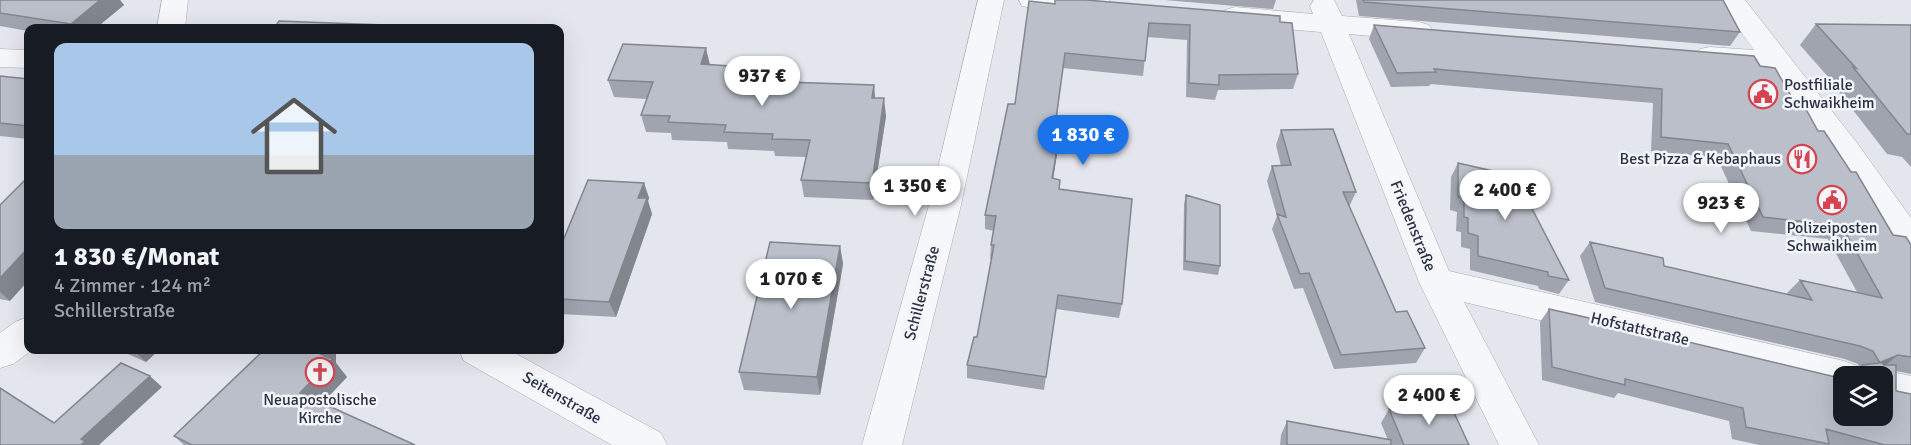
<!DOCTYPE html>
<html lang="de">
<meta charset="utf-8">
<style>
:root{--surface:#171b24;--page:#20242c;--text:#f1f3f6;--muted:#9ea1a6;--line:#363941;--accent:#1a73e8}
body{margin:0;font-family:Signika,sans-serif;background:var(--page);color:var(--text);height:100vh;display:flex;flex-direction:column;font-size:22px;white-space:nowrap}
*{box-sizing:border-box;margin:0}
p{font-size:20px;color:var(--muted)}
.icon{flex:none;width:33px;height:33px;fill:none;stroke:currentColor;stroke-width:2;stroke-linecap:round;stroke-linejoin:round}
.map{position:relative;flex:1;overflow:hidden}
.side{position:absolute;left:24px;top:24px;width:540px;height:330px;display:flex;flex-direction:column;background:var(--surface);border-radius:12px;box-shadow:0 6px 24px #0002}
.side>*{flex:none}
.controls{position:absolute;left:1833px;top:366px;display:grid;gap:12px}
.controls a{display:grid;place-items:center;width:60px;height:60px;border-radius:12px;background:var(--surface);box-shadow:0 6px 24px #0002;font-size:30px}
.price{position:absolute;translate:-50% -51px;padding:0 14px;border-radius:21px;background:#fff;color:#222;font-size:20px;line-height:39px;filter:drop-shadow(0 2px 3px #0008)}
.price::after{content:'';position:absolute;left:50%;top:36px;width:18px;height:14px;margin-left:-9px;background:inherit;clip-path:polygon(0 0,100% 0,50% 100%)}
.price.active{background:var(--accent);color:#fff}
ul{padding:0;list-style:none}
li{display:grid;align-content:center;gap:12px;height:318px;padding:0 30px}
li+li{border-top:2px solid var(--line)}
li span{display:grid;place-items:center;height:186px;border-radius:12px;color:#555}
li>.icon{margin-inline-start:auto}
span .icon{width:108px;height:108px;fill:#fffc;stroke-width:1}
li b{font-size:26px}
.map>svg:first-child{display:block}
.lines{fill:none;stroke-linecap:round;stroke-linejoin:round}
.minor-casing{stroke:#a8acb7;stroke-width:1}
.minor{fill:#f6f7fa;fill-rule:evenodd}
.wall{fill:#a0a4ae}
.shaded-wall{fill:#82868d}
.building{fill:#babfca;stroke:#82868d;stroke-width:1.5}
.labels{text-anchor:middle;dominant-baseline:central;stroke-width:5;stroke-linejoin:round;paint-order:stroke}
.poi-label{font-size:16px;fill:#2a3245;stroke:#f3f5f9}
.street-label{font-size:16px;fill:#2a3245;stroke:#f3f5f9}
</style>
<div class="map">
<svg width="1911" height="445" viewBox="0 0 1911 445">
<rect width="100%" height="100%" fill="#e3e6ec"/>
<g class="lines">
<g class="minor-casing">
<path id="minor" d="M162 0H188L185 28H157Z
M978 0H1004L961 205 902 445H862L929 205Z
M1019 0H1109L1113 5 1109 11 1099 13 1032 8 1022 6Z
M1314 0H1334L1342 16 1419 22 1429 25 1433 31 1429 37 1419 40 1349 34 1449 271 1844 361 1857 366 1862 376H1844V393L1464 302 1539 445H1499L1419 282 1321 32 1235 25 1225 22 1221 16 1225 10 1235 7 1313 14 1310 6Z
M1718 0H1745L1857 143 1911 218V257L1899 253 1835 159 1769 70 1700 63 1696 56 1700 49 1710 47 1754 50Z
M0 49 28 50V68L0 67Z
M28 317V350H32L13 364 0 368V333L15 322Z
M459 350H509L661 433 667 445H612L464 361Z
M1882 370 1911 376V408L1882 402V376H1868Z"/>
</g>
<use href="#minor" class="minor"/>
</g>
<path class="wall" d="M0 0H120L124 5 96 28H28V31L0 26Z
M1164 0H1276L1273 9Z
M1356 0H1723L1740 32 1730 46 1359 16Z
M1029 1 1280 22 1298 74 1293 89 1218 90 1215 100 1186 97 1187 40 1147 37 1143 76 1063 68 1056 126 1061 127 1053 179 1122 304 1119 318 1056 309 1044 390 967 378V365L977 337 992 259H990L991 245 994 231 985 229V215L1015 104Z
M1816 24 1911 25V167L1902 157 1887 154 1836 88 1837 87 1800 45Z
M1374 25 1760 66 1794 101 1818 131 1851 172 1893 235 1911 245V374L1896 371V391L1911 445H1759L1732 439 1729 421 1618 393 1614 398 1542 380 1540 322 1549 309 1591 322 1844 416 1882 376H1848L1859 367 1858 364 1845 359 1595 302 1580 256 1590 242 1664 266 1788 295 1787 293 1800 280 1857 292 1828 239 1751 231 1717 158 1651 151 1653 103 1431 84 1429 86 1391 87 1369 39Z
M710 64 791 82 874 85 875 98 886 116 873 200 804 197 801 180 806 157 775 156 774 151 728 149 727 142 672 140 671 133 646 132 641 115 647 99 614 97 608 80Z
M0 76 28 79V139L0 136Z
M1281 130 1356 192 1349 207 1396 312 1425 348 1416 363 1334 369 1303 288 1294 289 1272 229 1277 216 1267 181 1272 166H1281L1276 145Z
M1458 163 1569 280 1559 294 1539 289 1538 286 1470 270V249L1461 247V232L1456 231 1457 212 1450 210 1451 177Z
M644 183 649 198 648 201 652 214 616 317 560 314V248Z
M1186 195 1220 266 1218 275 1183 270 1184 204Z
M0 205 10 301 0 299Z
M840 246 843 264 820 395 744 390 739 372Z
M119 350H159L146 362Z
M264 350H336V363L347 377 322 403 415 445H184L174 436Z
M1389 409 1469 445H1280L1281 435 1287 421 1388 440 1381 423Z"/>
<path class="shaded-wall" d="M100 0H120L124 5 96 28H75L71 24Z
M706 48 710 65 701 64Z
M789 70 792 87 786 82Z
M874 85 875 102 872 98Z
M884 98 886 116 873 200 872 183Z
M1061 127 1059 141 1051 193 1052 178Z
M644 183 649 198 648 201 652 214 616 317 609 302 638 198Z
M840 246 843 264 820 395 817 377Z
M28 248V281L10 301 0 292V278Z
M133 350H159L146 362Z
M321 350H336V363L347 377 315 411 300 393 320 354Z
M1898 355 1882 368 1881 362Z
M150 376 162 387 99 445H81V439Z"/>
<path class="building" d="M0 0H100L71 24 0 13Z
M1055 0H1086L1280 16V22L1292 23 1298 74 1219 75V85L1189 83 1190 25 1149 23 1145 61 1065 53 1055 126 1061 127 1052 178 1060 180 1059 189 1132 199 1122 304 1058 295 1046 377 967 365 974 337H977L994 245H991L996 216 985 215 1008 104H1015L1029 1 1055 4Z
M1363 0H1723L1740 32 1364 2Z
M279 21 410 26 408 28H256L258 26 275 27Z
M1816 24 1911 25V134H1907L1853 67 1856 68Z
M1374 25 1754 56 1760 66 1775 68 1794 101 1802 102 1818 131H1824L1851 172H1856L1893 235 1906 237 1911 245V357L1898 355 1881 362 1884 365H1896V391L1911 394V445H1885L1826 429 1829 444 1746 427 1743 408 1625 379V385L1552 367 1549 309 1589 318 1591 322 1596 320 1844 379V416H1882V376H1862V365L1880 363 1873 351 1860 346 1605 288 1590 242 1663 258 1664 266 1812 300 1800 280 1882 298 1842 226 1763 217 1728 144 1661 137 1662 89 1434 69 1436 72 1397 73Z
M623 44 706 48 701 64 789 70 786 82 874 85 872 98H884L872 183 801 180 810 140 772 139 773 134 724 132 726 125 668 122 670 116 641 115 653 82 608 80Z
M0 76 28 79V126L0 123Z
M1333 129 1356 192H1343L1396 312 1407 311 1425 348 1341 355 1309 273 1300 274 1277 214 1286 217 1272 166 1291 165 1281 130Z
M1458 163 1515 176 1569 280 1548 276V272L1478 256V236L1468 233V218L1464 217V198L1458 197Z
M28 177V248L0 278V205Z
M588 180 644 183 638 198H647L609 302 560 299V248Z
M1186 195 1220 205V266L1185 261Z
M770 242 840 246 817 377 739 372Z
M264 350H321L320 354 332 359 300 393 415 445H192L174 436Z
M121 363 150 376 81 439 85 441 81 445H0V388L54 423Z
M1450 404 1469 445H1404L1389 409Z
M1287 421 1391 440V445H1287Z"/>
<defs>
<g id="civic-ring" transform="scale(1.5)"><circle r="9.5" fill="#f3f5f9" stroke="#d54551" stroke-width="1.5"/><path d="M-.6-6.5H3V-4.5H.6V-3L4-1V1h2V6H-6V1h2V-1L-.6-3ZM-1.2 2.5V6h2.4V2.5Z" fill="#d54551"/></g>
<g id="restaurant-ring" transform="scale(1.5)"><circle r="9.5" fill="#f3f5f9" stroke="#d54551" stroke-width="1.5"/><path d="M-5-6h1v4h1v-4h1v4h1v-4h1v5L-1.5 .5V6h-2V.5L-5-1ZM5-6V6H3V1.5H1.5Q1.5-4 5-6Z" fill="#d54551"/></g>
<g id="church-ring" transform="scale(1.5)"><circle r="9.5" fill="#f3f5f9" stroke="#d54551" stroke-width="1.5"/><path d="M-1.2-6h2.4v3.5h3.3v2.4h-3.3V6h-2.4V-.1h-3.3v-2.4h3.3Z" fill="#d54551"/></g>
</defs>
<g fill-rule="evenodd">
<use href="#civic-ring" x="1763" y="94"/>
<use href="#restaurant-ring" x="1802" y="159"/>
<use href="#civic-ring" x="1832" y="200"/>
<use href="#church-ring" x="320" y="372"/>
</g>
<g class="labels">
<g class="poi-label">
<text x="1784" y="85" text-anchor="start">Postfiliale<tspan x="1784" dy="18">Schwaikheim</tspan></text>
<text x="1781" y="159" text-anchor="end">Best Pizza &amp; Kebaphaus</text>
<text x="1832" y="228">Polizeiposten<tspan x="1832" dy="18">Schwaikheim</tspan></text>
<text x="320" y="400">Neuapostolische<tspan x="320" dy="18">Kirche</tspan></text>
</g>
<g class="street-label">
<text transform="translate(1413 226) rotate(68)">Friedenstraße</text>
<text transform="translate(922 293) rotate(-75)">Schillerstraße</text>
<text transform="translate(1640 329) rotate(13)">Hofstattstraße</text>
<text transform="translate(562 398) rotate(30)">Seitenstraße</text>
</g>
</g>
</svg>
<div class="controls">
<a><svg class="icon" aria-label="layers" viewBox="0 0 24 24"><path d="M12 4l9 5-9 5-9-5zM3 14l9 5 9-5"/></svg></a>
</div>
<b class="price" style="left:762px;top:107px">937 €</b>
<b class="price active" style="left:1083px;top:166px">1 830 €</b>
<b class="price" style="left:915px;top:217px">1 350 €</b>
<b class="price" style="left:1505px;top:221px">2 400 €</b>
<b class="price" style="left:1721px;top:234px">923 €</b>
<b class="price" style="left:791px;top:310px">1 070 €</b>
<b class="price" style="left:1429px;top:426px">2 400 €</b>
<section class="side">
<ul>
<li><span style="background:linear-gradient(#a9c7e8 60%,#9aa5b1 0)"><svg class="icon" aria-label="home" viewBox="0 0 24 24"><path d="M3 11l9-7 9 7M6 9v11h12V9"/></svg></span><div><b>1 830 €/Monat</b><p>4 Zimmer · 124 m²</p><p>Schillerstraße</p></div></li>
</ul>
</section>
</div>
